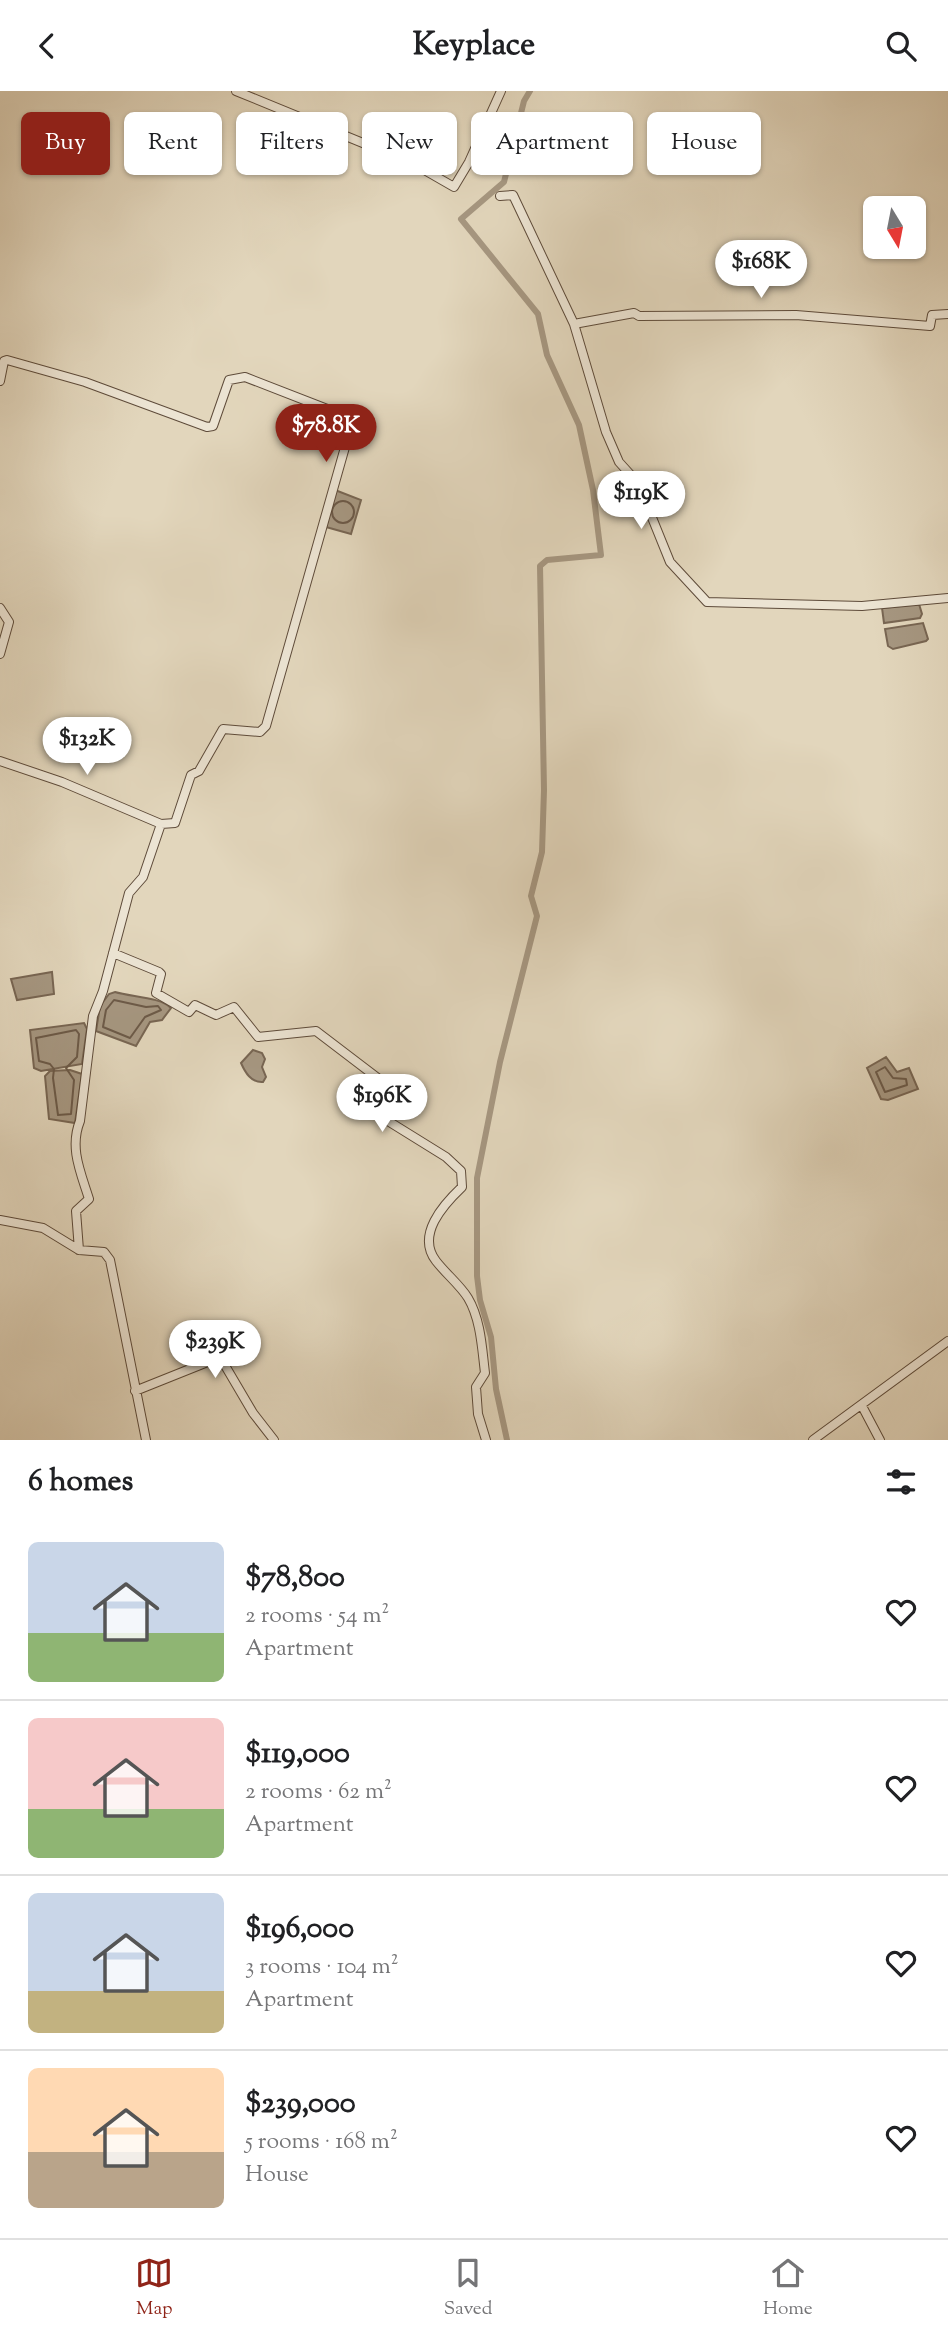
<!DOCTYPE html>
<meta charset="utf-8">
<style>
:root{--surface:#fff;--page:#f6f6f6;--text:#202124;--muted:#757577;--line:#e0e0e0;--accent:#8f2418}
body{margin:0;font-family:"Sorts Mill Goudy",serif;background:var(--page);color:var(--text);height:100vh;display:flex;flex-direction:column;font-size:26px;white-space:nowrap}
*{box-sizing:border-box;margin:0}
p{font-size:23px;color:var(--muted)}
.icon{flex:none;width:38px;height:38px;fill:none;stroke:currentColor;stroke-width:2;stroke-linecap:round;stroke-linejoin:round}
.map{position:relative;height:1349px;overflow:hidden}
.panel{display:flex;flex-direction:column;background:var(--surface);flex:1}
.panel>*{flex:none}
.top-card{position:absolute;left:21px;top:21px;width:906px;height:63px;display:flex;gap:14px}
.needle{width:46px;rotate:170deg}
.buttons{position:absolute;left:863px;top:105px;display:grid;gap:14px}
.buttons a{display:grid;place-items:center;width:63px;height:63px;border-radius:10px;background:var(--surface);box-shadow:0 2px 5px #0004;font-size:35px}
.price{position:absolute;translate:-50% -60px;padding:0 16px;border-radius:24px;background:#fff;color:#222;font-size:23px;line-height:46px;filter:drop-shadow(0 2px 4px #0008)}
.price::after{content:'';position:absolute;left:50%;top:42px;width:21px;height:16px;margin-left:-10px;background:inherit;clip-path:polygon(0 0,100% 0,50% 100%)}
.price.active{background:var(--accent);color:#fff}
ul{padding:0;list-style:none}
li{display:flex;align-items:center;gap:21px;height:175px;padding:0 28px}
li+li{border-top:2px solid var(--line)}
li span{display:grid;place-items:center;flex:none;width:196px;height:140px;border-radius:10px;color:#555}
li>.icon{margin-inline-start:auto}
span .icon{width:84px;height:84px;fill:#fffc;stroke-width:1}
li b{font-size:30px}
h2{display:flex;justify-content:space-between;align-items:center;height:84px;padding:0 28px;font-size:30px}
.chip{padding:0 24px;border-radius:10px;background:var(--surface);box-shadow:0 2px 5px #0004;font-size:24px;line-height:63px}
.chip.active{background:var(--accent);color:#fff}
header{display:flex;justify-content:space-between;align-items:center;height:91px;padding:0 28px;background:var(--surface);font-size:32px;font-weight:800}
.tab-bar{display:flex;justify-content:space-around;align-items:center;height:98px;border-top:2px solid var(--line);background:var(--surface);font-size:19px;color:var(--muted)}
.tab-bar a{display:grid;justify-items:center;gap:4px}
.tab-bar .active{color:var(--accent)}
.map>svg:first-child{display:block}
.water{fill:#a69781;stroke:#786653;stroke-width:2}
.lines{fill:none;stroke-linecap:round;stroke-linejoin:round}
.shore{stroke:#6c5a48;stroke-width:2}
.canal{stroke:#a69781;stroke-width:6}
.minor-casing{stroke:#5e4b3a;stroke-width:10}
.minor{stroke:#ece4d3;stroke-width:8}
</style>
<header><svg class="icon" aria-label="back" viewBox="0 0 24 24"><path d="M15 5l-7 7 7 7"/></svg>Keyplace<svg class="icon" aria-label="search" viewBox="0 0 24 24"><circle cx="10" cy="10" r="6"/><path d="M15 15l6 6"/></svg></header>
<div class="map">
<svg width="948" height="1349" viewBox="0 0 948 1349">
<rect width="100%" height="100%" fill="#e2d6bc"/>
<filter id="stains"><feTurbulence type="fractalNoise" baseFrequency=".00286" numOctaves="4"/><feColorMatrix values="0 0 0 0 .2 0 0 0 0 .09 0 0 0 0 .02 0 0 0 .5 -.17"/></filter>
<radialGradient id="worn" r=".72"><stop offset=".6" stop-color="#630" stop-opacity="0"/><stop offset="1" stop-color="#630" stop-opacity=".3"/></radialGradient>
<path class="water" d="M335 399 361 409 351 443 326 436Z
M919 513 922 523 920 527 884 532 882 517Z
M923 532 928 548 926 550 893 558 888 555 885 538Z
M52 881 54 903 17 909 11 888Z
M115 901C131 906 161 906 171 917L162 929 150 931 136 955 96 940 100 915 109 903Z
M84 932 87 938 82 973 41 980 34 977 30 939Z
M253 959 262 962 265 968 262 976 266 986 263 991C251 992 245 981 241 972Z
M886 966 897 981 909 977 918 998 888 1009 881 1008 867 977Z
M70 979 82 983 75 1032 49 1028 45 985 50 980Z"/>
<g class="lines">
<path class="shore" d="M332 421a11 11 0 1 1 22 0a11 11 0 1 1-22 0Z
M114 909 146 916 158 915 161 919 145 926 130 947 103 936 106 919Z
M76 939 79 943 77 966 66 977 74 989 71 1023 58 1024 53 987 54 978 50 973 39 970 36 947Z
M885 976 893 987 906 988 907 994 885 1001 876 981Z"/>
<path class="canal" d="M507 1349 496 1298 491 1246 480 1209 477 1185V1087L500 971 537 825 531 805 542 761 544 699 540 475 547 469 601 464 593 399 579 334 547 264 538 223 461 128 504 91 524 10 530 0"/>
<g class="minor-casing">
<path id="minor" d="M236 0 414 73 454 96 469 71 501 0
M500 105 513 104 574 233 606 341 619 371 638 392 670 471 707 511 862 515 948 507
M574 233 634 222 639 225 796 224 930 235 932 224 948 223
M0 290 4 270 7 269 85 291 207 336 213 335 229 289 245 286 353 328 266 635 260 641 223 638 199 680 191 684 175 732 161 733 62 691 0 670
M0 517 9 531 0 563
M113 862 159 881 161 883 156 902 189 921 195 914 216 924 234 916 258 946 316 940 396 1001 398 1005 386 1025 388 1030 446 1066 461 1080 462 1096C443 1114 416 1144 436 1170 446 1183 460 1194 468 1207 481 1229 482 1258 485 1282L476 1296 478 1323 486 1349
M0 1129 43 1137 79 1159
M135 1300 220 1266 253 1322 274 1349
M862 1315 880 1349
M146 1349 110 1169 104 1161 79 1159 76 1120 89 1108C81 1082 69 1057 80 1030L93 925 103 900 129 802 143 786 161 733
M813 1349 948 1250"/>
</g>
<use href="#minor" class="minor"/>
</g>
<rect width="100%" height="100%" filter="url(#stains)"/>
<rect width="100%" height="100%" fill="url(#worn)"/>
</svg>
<div class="buttons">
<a><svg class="needle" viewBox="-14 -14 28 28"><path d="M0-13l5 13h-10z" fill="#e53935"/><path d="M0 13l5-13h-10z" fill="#757577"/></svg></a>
</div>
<b class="price" style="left:761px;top:209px">$168K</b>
<b class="price active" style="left:326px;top:373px">$78.8K</b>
<b class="price" style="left:641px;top:440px">$119K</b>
<b class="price" style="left:87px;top:686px">$132K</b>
<b class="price" style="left:382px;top:1043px">$196K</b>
<b class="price" style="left:215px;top:1289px">$239K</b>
<div class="top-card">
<a class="chip active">Buy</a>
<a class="chip">Rent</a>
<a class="chip">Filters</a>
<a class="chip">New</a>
<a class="chip">Apartment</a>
<a class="chip">House</a>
</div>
</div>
<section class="panel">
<h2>6 homes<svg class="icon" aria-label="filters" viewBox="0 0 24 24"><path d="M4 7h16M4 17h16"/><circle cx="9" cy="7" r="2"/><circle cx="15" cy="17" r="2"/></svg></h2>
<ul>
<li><span style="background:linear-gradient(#c9d6e8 65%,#8fb573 0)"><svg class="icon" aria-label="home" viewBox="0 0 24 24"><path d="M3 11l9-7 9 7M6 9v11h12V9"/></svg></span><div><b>$78,800</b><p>2 rooms · 54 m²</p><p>Apartment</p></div><svg class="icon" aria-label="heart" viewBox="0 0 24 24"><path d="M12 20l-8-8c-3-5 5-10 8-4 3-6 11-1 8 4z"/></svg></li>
<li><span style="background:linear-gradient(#f6c9c9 65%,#8fb573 0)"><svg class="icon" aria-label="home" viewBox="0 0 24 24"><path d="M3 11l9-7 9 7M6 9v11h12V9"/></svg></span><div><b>$119,000</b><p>2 rooms · 62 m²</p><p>Apartment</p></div><svg class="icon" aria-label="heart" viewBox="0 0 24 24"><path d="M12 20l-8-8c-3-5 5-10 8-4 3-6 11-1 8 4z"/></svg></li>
<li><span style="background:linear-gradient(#c9d6e8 70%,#c2b280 0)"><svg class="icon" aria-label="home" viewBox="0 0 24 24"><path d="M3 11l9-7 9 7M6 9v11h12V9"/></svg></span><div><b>$196,000</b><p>3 rooms · 104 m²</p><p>Apartment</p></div><svg class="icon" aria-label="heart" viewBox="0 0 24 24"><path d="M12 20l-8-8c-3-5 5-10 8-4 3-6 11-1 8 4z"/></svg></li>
<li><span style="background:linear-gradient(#ffd9b3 60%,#b9a48a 0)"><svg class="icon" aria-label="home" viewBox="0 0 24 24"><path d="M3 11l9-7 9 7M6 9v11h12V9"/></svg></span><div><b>$239,000</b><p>5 rooms · 168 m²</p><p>House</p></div><svg class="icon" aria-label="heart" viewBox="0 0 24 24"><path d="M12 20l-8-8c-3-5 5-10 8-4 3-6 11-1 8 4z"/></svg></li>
</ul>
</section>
<nav class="tab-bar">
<a class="active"><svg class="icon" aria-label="map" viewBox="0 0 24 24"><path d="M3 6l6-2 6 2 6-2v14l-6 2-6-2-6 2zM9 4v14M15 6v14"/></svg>Map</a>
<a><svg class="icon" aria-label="saved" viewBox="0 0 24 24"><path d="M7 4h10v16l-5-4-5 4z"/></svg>Saved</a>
<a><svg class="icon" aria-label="home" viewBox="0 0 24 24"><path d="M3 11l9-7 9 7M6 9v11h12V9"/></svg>Home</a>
</nav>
